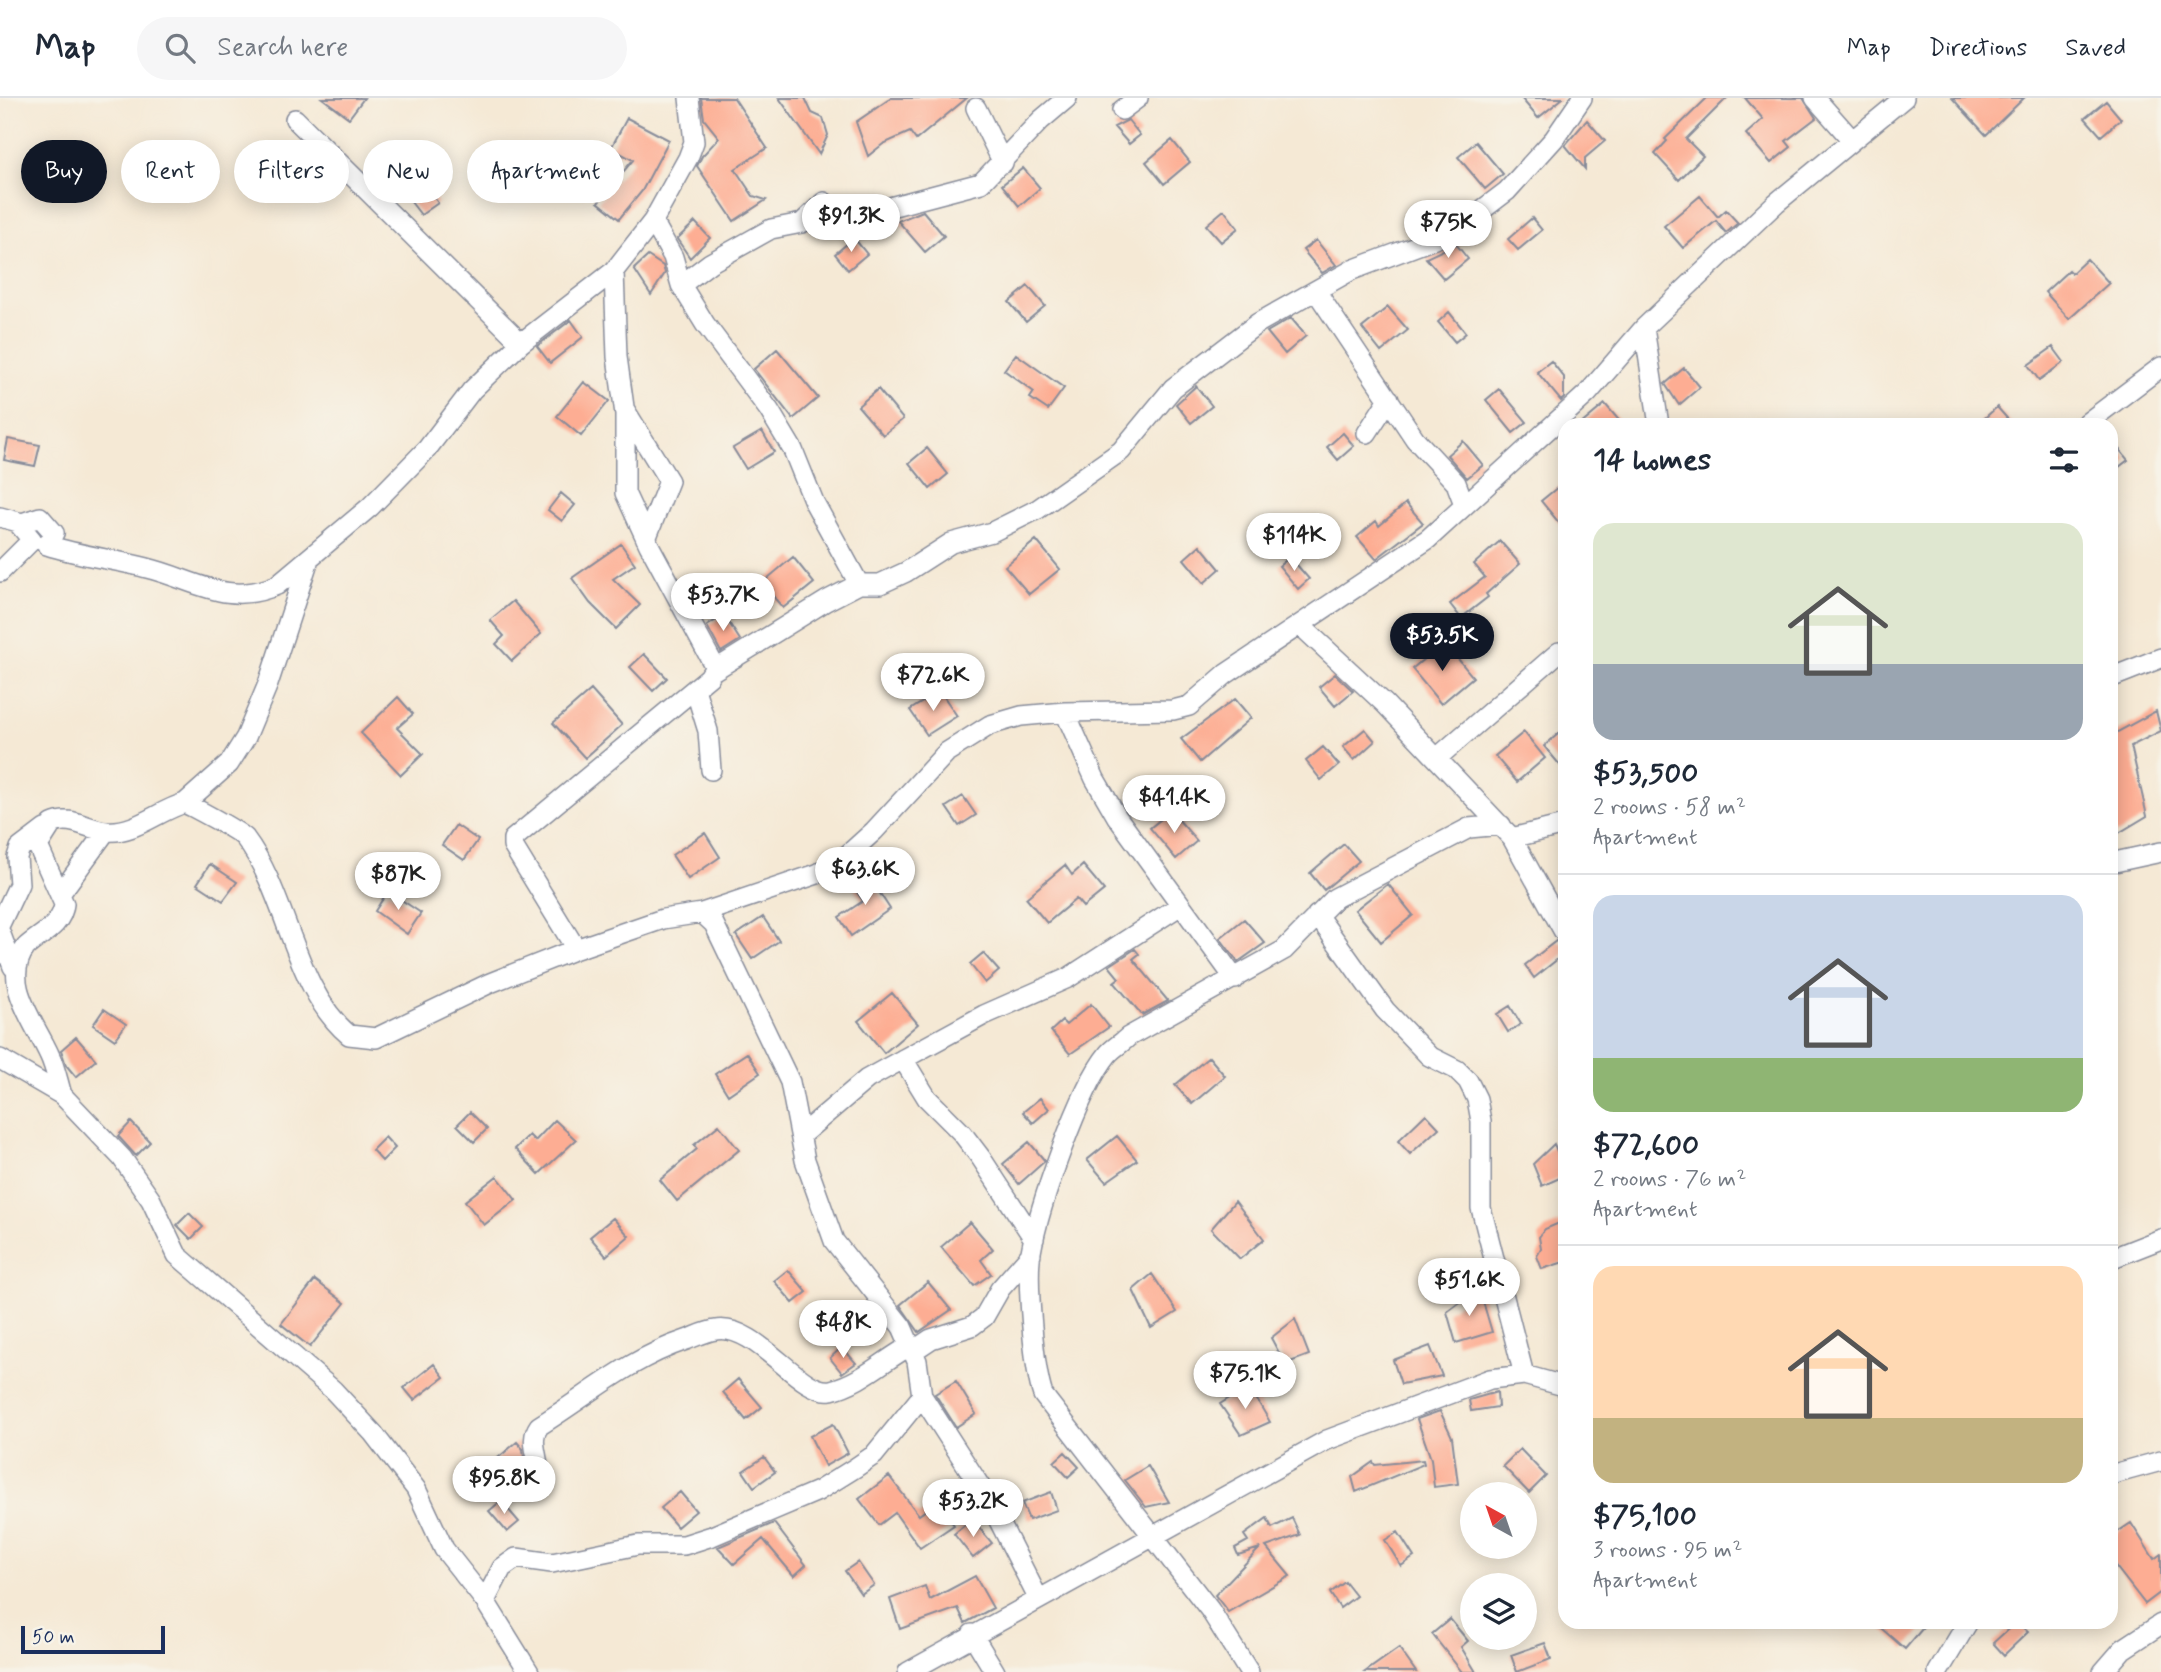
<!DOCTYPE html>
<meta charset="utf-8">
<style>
:root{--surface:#fff;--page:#f6f6f7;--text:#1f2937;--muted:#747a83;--line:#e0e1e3;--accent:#111827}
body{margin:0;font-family:Mynerve,sans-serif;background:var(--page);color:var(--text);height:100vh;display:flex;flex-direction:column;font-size:26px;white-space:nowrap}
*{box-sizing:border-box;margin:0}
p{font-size:23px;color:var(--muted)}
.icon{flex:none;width:38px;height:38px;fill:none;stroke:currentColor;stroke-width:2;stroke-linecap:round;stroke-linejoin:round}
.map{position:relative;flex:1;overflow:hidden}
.panel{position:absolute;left:1558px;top:320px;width:560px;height:1211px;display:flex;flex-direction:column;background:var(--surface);border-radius:21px;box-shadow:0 4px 18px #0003}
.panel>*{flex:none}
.banner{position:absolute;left:21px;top:42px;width:665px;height:63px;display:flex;gap:14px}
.needle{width:46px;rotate:320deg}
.tools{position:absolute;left:1460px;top:1384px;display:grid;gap:14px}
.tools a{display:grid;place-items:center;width:77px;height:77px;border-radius:50%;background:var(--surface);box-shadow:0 4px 18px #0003;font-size:35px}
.scale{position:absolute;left:21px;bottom:18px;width:144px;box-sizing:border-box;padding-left:7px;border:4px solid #1b2f5e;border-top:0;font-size:19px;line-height:24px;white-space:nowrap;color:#1b2f5e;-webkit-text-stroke:5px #f7f3e8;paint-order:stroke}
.price{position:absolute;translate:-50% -60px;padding:0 16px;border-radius:24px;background:#fff;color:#222;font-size:23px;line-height:46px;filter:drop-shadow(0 2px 4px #0008)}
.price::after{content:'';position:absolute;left:50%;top:42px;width:21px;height:16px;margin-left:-10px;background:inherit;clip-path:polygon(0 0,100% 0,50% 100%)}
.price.selected{background:var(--accent);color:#fff}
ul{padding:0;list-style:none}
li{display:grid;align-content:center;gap:14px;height:371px;padding:0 35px}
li+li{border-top:2px solid var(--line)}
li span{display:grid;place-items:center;height:217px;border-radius:21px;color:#555}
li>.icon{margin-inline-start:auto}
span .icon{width:126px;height:126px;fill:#fffc;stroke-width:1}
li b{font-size:30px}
h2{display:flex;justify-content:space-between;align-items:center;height:84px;padding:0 35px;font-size:30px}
.chip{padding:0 24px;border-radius:32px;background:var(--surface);box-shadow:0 4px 18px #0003;font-size:24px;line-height:63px}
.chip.selected{background:var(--accent);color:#fff}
header{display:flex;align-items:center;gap:42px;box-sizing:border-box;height:98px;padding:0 35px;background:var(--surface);border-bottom:2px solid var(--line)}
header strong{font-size:33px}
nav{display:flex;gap:38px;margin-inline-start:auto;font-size:24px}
.search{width:490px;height:63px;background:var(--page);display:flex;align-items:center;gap:18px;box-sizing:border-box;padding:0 24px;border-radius:38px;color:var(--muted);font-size:26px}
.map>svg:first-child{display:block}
.building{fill:#fdad93}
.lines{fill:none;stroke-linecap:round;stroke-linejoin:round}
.minor-casing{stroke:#888c9a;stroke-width:22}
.minor{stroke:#fff;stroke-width:19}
</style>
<header>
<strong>Map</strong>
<div class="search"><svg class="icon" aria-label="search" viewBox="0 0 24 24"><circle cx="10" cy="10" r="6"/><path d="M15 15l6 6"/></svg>Search here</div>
<nav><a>Map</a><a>Directions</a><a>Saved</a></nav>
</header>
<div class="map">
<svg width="2161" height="1574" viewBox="0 0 2161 1574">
<rect width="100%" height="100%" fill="#f7f3e8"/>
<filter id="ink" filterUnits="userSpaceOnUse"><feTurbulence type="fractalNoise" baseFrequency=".0143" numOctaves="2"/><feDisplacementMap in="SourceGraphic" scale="14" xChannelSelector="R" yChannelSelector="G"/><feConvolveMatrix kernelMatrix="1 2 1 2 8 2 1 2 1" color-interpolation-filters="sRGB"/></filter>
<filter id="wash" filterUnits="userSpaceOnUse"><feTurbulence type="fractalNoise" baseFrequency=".00686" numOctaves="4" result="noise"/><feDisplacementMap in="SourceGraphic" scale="28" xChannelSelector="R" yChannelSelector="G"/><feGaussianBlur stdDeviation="1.57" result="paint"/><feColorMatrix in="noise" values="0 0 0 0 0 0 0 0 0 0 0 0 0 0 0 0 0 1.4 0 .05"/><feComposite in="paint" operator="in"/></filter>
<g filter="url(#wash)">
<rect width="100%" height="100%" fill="#f5e9d5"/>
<g id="blocks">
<path class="building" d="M322 0H364L349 20Z
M701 0H734L767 50 735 71 753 98 766 102 734 123 697 68 702 58 719 40 704 21Z
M779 0H805L812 15 823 20 828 37 819 56Z
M891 0H967L916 42 910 34 883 46 868 58 856 24Z
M1521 0H1563L1538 20Z
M1707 0H1727L1686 41 1703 58 1679 82 1655 56 1667 43 1665 41Z
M1745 0H1803L1816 20 1786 43 1791 49 1771 65 1746 36 1763 21Z
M1952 0H2024L1986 37Z
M2106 3 2121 21 2101 38 2085 20Z
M627 20 669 42 642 93 619 121 598 104 633 62 611 50Z
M1128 22 1140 37 1129 46 1114 29Z
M1587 22 1605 43 1585 60V71L1565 47Z
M1172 42 1190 64 1164 86 1146 64Z
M1476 44 1503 76 1485 91 1458 59Z
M1023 70 1040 90 1019 108 1002 87Z
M428 91 438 105 421 117 411 104Z
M1700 98 1718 119 1726 112 1738 125 1726 135 1716 123 1683 150 1664 128Z
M1224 112 1238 130 1221 144 1206 127Z
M923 113 944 138 925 154 898 123Z
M1532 120 1542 132 1518 152 1508 141Z
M695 124 710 140 690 160 677 141Z
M854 140 867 156 848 172 835 156Z
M1316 142 1336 167 1322 175 1303 152Z
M1456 146 1468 161 1444 181 1426 160Z
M648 158 663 168 665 175 651 197 634 171Z
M2087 161 2109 185 2069 221 2045 194 2069 172 2072 175Z
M1028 188 1045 208 1026 224 1009 204Z
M1388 209 1408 232 1381 254 1362 230Z
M1449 214 1466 235 1455 244 1438 224Z
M1291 220 1306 238 1285 256 1267 234Z
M571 222 583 239 550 265 537 248Z
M2053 249 2064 264 2039 282 2028 267Z
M777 251 818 300 793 321 754 271Z
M1016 256 1064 290 1048 312 1030 300 1034 294 1004 272Z
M1551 263 1564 279V300L1561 303 1537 274Z
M1684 270 1700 289 1679 307 1665 286Z
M584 284 609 303 581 338 557 318Z
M1196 288 1212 308 1191 325 1176 306Z
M878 291 903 321 883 337 858 308Z
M1499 291 1527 324 1513 335 1486 302Z
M1605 306 1623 327H1580Z
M1997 309 2013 327H1977Z
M762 333 774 354 746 371 733 350Z
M1343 335 1354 348 1338 362 1327 349Z
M2110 340 2128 362 2110 376Z
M8 341 40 347 35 368 4 362Z
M1463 343 1483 367 1467 380 1447 357Z
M927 350 948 376 930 391 909 365Z
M1564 384V431L1541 403Z
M561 395 575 407 562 423 548 412Z
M1406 405 1423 425 1376 461 1357 439 1376 423 1379 428Z
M1036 442 1060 471 1029 496 1005 468Z
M1500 443 1520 466 1486 496 1488 499 1461 520 1450 506 1485 479 1474 466Z
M621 446 635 466 613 481 640 507 616 531 590 505 572 480Z
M1200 447 1220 471 1204 485 1184 461Z
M793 459 814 485 783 510 762 485Z
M1290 459 1309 481 1298 491 1279 468Z
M513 503 541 536 512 563 496 546 504 538 490 522Z
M724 517 740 542 721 554 707 528Z
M1444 544 1473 579 1441 606 1412 571Z
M644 556 667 580 653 593 630 569Z
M1335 576 1353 593 1335 608 1319 589Z
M591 592 622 627 585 660 553 625Z
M940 593 957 618 927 637 910 612Z
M398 599 413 616 397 630 423 656 401 677 361 635Z
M1235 601 1251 620 1200 664 1181 641Z
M2156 613 2161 633 2131 648 2147 718 2117 736 2110 720V638Z
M1365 631 1375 643 1354 662 1343 649Z
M1564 631V672L1544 648Z
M1524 634 1545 660 1517 684 1495 658Z
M1323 649 1339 667 1321 682 1306 663Z
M963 698 976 717 959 728 946 709Z
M1171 713 1197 743 1176 761 1150 730Z
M456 727 478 742 464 762 442 747Z
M705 735 720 759 688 781 672 757Z
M1344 746 1359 763 1324 792 1310 775Z
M210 766 237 784 223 803 197 786Z
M1065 767 1072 777 1083 767 1104 792 1083 809 1076 801 1047 825 1026 800Z
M868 777 890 811 851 838 839 819 863 803 852 787Z
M1388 786 1413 817 1381 844 1355 812Z
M388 793 421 815 407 836 375 813Z
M763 819 779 843 752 861 736 837Z
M1244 821 1265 845 1238 864 1220 840Z
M1556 843 1564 846V856L1534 880 1525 867Z
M1135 851 1139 856 1133 861 1168 903 1142 917 1114 884 1119 880 1109 868Z
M983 855 999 873 985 885 970 866Z
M892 895 918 926 884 955 858 923Z
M1091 906 1109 929 1070 956 1051 933 1062 923 1066 927Z
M1510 908 1521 926 1508 934 1497 916Z
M104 911 126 926 115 942 93 927Z
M76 939 96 962 76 979 66 967 61 952Z
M747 955 760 975 728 997 715 976Z
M1209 959 1225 978 1192 1006 1175 987Z
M1040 1000 1049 1011 1033 1025 1023 1014Z
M470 1014 487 1031 474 1044 457 1027Z
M1426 1016 1439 1030 1410 1056 1398 1043Z
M555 1022 576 1042 539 1076 515 1051 529 1037 535 1043Z
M131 1024 150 1044 136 1058 118 1038Z
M719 1027 739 1052 677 1103 660 1082 697 1051 694 1047Z
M1117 1038 1137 1062 1106 1084 1087 1062Z
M385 1039 395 1050 382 1063 372 1052Z
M1029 1044 1045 1063 1019 1086 1003 1066Z
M1554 1046 1564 1069V1078L1542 1088 1533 1066Z
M497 1078 516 1102 484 1127 465 1103Z
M1235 1103 1264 1141 1240 1161 1211 1131Z
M189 1115 203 1129 191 1141 177 1127Z
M613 1120 629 1138 606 1158 590 1139Z
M1564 1123V1164L1542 1171 1537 1158 1541 1151 1539 1139 1545 1131Z
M970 1124 993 1151 981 1162 991 1176 974 1188 941 1149Z
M788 1172 807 1194 793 1205 774 1183Z
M1152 1176 1177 1214 1151 1230 1133 1192Z
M315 1182 345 1205 310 1249 281 1226Z
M928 1184 951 1212 919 1234 900 1207Z
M1479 1190 1492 1234 1456 1245 1447 1214Z
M1295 1221 1309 1257 1285 1266 1271 1240Z
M1430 1248 1442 1278 1401 1286 1393 1262Z
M842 1249 856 1265 842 1275 830 1260Z
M434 1266 444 1279 414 1302 404 1290Z
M738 1281 762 1309 746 1322 723 1294Z
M956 1283 976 1316 956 1329 935 1296Z
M1249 1288 1270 1324 1241 1337 1220 1306Z
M1497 1294 1498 1309 1471 1313 1469 1302Z
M1440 1313 1452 1339 1458 1386 1434 1389 1431 1361 1417 1321Z
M833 1326 848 1355 825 1368 810 1338Z
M517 1344 523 1351 525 1370 504 1388 487 1369Z
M1520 1351 1546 1378 1529 1395 1503 1368Z
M1065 1354 1079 1369 1068 1379 1054 1364Z
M764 1359 775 1374 754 1389 743 1373Z
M1423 1362 1424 1366 1356 1394 1352 1379 1373 1364 1375 1367Z
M1148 1368 1169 1404 1146 1409 1125 1382Z
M889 1378 919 1417 937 1404 954 1427 920 1450 895 1415 879 1427 859 1401Z
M680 1394 696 1413 677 1429 661 1410Z
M1051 1394 1057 1412 1029 1422 1022 1405Z
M501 1403 519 1424 507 1434 489 1413Z
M1267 1420 1272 1430 1292 1420 1300 1437 1266 1449 1290 1478 1228 1514 1215 1497 1260 1450 1238 1457 1235 1450 1248 1443 1244 1437Z
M972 1421 992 1445 973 1460 954 1436Z
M774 1425 806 1467 794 1478 763 1441 734 1466 718 1449Z
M2131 1425 2154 1461 2161 1456V1494L2145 1506 2110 1461V1439Z
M1398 1434 1414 1459 1401 1468 1385 1442Z
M858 1464 874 1487 861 1496 845 1473Z
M975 1478 993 1510 965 1525 958 1510 900 1531 890 1501 925 1488 930 1502Z
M1345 1484 1356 1498 1340 1510 1330 1495Z
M1450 1521 1468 1543 1461 1549 1476 1574H1462L1432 1536Z
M1874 1524H1928L1905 1551Z
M2016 1524 2028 1534 2004 1557 1993 1545Z
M1545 1545 1551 1561 1517 1574 1511 1557Z
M1399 1550 1416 1574H1365Z"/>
</g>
</g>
<g filter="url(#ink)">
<use href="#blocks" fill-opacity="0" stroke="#888c9a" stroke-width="2"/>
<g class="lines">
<g class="minor-casing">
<path id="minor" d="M1815 0 1852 42
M976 10 1003 65
M1122 12 1138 0
M295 21 521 245
M653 123 673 159 681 187 705 226 769 312 793 352 814 404 859 486
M681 187 710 165 771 131 802 125 824 104 835 119 890 109 981 85 1041 22 1067 0
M1316 193 1415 341 1456 385 1464 406
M1644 230 1659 327
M625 312 669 383 646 441
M2084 327 2161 269
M1367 335 1389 301
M0 419 22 425 40 419 54 435 47 447C80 458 113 461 147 470 193 481 227 509 277 487L370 409 427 351 472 292 521 245 614 173
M0 474 32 442 17 424
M1300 527 1385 606 1512 740 1564 834
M713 573 826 503 859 486H880L906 474 951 445 992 434 1038 411 1121 353 1173 290 1258 225 1352 172 1453 134 1507 93 1554 41 1582 0
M2110 580 2161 560
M695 591 708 633 711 672
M1065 614 1095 681 1117 719 1235 881
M1437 660 1559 554
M185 705 229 666 246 639 268 586 309 461
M1512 740 1564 727
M2110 765 2161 754
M60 796 106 733
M702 815 714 826 790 984 805 1062 834 1143 902 1229 917 1263 922 1298 987 1399 1038 1500
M1317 817 1385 912 1429 958 1457 972 1468 983 1477 1001 1481 1023V1110L1524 1277
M0 826 19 786 17 759 20 750 45 731
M0 834 13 869
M576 851 513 748V741L709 579 715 569 649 447 625 395V316L617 259 614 173 653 123 688 60 694 44 689 0
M0 961 62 997 122 1060 151 1102 177 1157 333 1292 373 1335 416 1391 444 1451 485 1503 529 1574
M903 961 927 1000 962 1035 981 1060 1034 1141
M62 997C58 984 55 968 49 956 34 923 0 883 26 849 40 836 62 828 64 806L38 748 52 726C71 717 86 731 106 733 135 736 159 712 185 705 196 711 239 733 245 740 288 797 294 891 349 937L376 940 490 885 576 851 663 821 702 815 817 776 842 762 874 733 947 654 990 627 1021 618 1065 614 1173 612 1189 608 1226 576 1428 441 1588 295 1644 230 1776 105 1904 0
M801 1037 867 981 885 971 984 917 1068 880 1181 807
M2110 1161 2161 1141
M913 1253 931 1241 972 1228 984 1219 1000 1191 1031 1156
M2110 1377 2161 1363
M536 1380C543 1362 527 1345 539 1328 589 1297 629 1261 686 1242 695 1239 706 1233 716 1232 757 1225 800 1298 831 1292 861 1285 884 1262 910 1248
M485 1503 502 1470 516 1460 552 1465 638 1447H684L712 1438 818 1393 855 1370 874 1357 922 1298
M972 1536 995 1574
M908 1574 1327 1342 1490 1281 1524 1277 1564 1288
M1249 1574 1210 1512 1043 1297C1034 1272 1026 1181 1031 1154 1039 1109 1079 991 1108 956 1113 950 1122 945 1128 939L1284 852 1335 800 1469 730 1501 727
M1938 1574 1968 1524
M2103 1574 2123 1551 2161 1526"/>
</g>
<use href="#minor" class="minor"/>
</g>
</g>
</svg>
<div class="tools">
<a><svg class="needle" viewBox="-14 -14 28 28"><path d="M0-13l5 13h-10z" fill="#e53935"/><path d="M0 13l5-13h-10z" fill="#747a83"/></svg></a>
<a><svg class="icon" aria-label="layers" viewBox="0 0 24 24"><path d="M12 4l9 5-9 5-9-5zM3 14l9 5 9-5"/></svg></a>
</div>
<div class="scale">50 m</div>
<b class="price" style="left:851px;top:156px">$91.3K</b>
<b class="price" style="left:1448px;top:162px">$75K</b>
<b class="price" style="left:1294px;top:475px">$114K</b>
<b class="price" style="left:723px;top:535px">$53.7K</b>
<b class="price selected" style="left:1442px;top:575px">$53.5K</b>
<b class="price" style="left:933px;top:615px">$72.6K</b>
<b class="price" style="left:1174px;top:737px">$41.4K</b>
<b class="price" style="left:865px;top:809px">$63.6K</b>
<b class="price" style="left:398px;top:814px">$87K</b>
<b class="price" style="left:1469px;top:1220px">$51.6K</b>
<b class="price" style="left:843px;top:1262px">$48K</b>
<b class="price" style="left:1245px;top:1313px">$75.1K</b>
<b class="price" style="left:504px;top:1418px">$95.8K</b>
<b class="price" style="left:973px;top:1441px">$53.2K</b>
<div class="banner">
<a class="chip selected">Buy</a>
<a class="chip">Rent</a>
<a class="chip">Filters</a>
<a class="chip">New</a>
<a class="chip">Apartment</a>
</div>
<section class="panel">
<h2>14 homes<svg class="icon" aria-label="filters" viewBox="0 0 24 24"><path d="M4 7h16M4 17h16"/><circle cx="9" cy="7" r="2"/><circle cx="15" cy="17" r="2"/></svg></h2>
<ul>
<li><span style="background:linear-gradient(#dfe7d0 65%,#9aa5b1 0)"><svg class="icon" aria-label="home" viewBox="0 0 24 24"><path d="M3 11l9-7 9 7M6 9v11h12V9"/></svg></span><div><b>$53,500</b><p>2 rooms · 58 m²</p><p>Apartment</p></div></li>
<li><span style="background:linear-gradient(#c9d6e8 75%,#8fb573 0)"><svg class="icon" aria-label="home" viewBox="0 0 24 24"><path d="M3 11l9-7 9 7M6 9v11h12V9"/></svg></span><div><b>$72,600</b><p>2 rooms · 76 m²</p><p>Apartment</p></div></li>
<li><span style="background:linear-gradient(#ffd9b3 70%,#c2b280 0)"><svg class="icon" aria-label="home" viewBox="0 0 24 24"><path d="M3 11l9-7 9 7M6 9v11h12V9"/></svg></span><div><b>$75,100</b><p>3 rooms · 95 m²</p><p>Apartment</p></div></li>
</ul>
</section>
</div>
